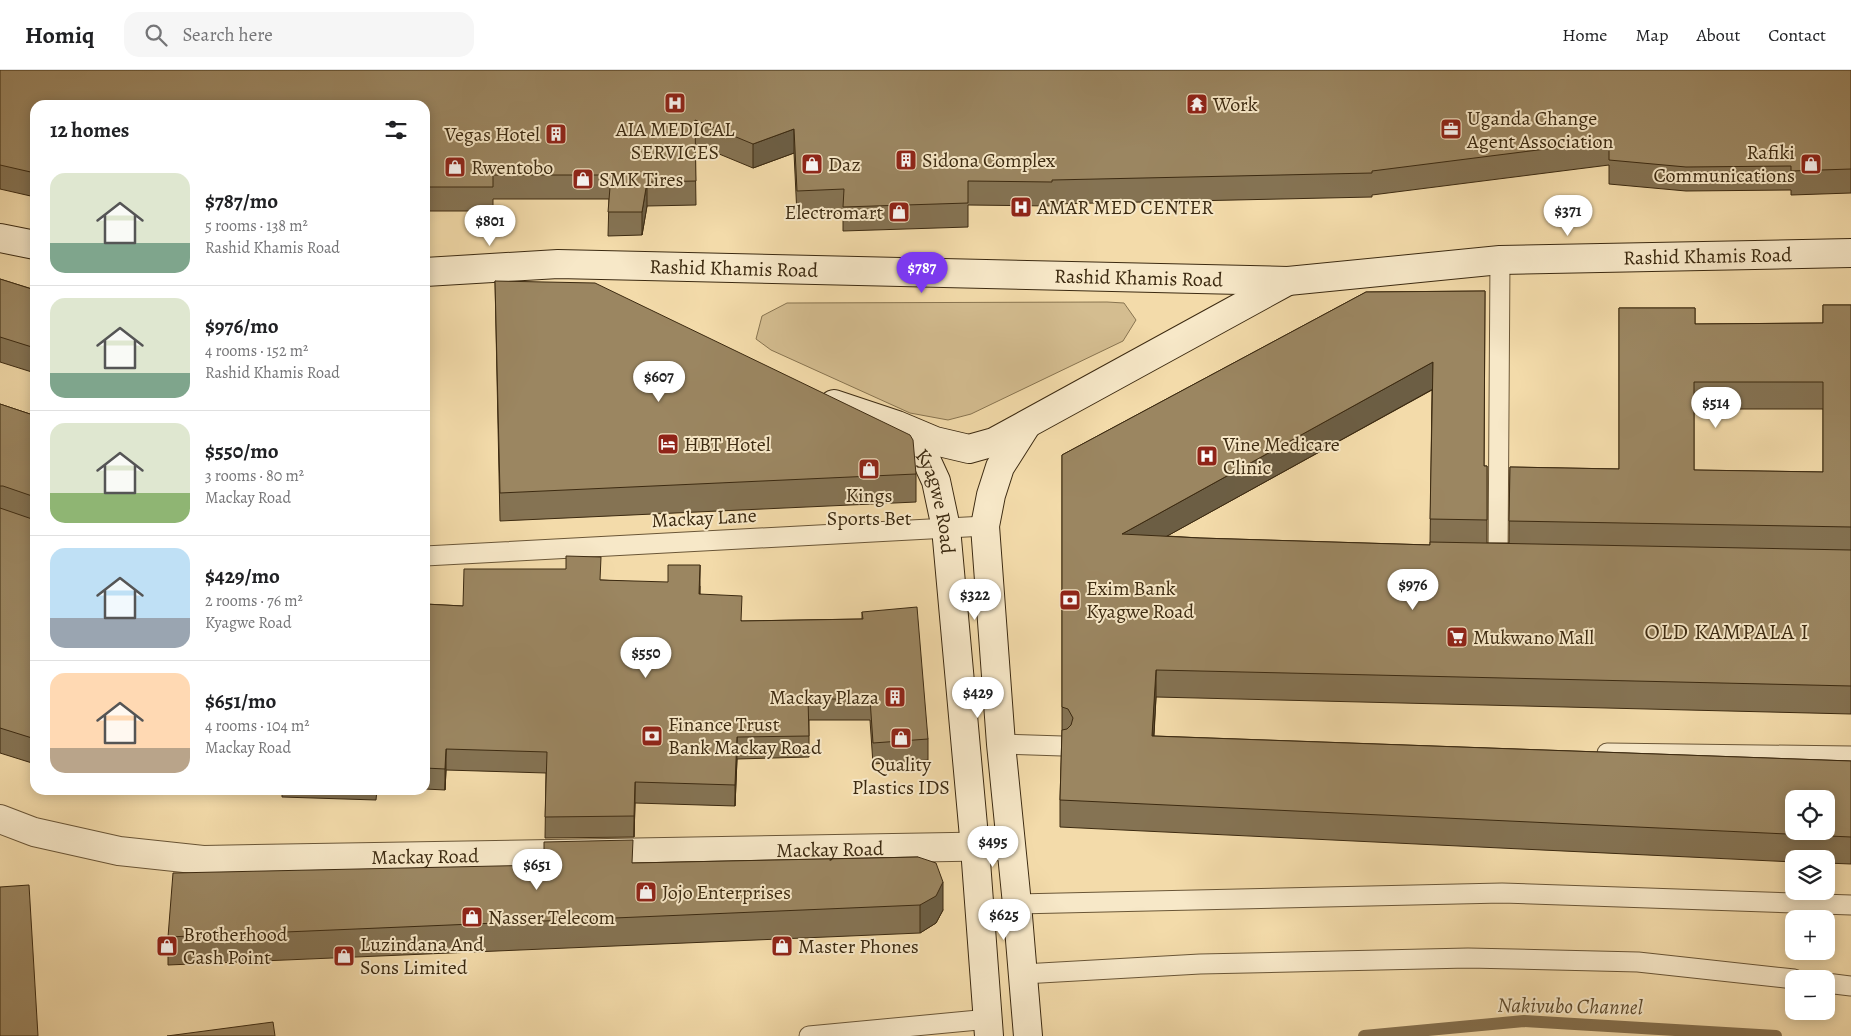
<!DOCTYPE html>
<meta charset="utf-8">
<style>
:root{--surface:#fff;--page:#f6f6f6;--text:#202124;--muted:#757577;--line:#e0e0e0;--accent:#7c3aed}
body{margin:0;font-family:Alegreya,serif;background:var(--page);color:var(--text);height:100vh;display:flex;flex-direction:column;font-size:19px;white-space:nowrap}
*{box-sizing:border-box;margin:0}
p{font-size:16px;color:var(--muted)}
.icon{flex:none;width:28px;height:28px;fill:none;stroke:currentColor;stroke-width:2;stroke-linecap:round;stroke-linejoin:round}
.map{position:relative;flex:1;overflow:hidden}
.details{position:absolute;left:30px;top:30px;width:400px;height:695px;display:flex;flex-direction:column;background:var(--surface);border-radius:15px;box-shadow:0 2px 12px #0003}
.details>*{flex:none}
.fabs{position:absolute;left:1785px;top:720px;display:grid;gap:10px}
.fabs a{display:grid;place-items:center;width:50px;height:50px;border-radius:10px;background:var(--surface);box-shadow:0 2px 12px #0003;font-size:25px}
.price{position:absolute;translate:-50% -42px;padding:0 11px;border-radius:18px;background:#fff;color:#222;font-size:16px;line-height:32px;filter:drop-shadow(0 1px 2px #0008)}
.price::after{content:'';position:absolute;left:50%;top:30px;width:15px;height:11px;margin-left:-8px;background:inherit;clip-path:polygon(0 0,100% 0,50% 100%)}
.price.current{background:var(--accent);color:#fff}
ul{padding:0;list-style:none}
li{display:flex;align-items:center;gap:15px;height:125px;padding:0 20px}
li+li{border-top:1px solid var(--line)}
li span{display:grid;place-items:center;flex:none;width:140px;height:100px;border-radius:15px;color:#555}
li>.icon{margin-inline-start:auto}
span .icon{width:60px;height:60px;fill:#fffc;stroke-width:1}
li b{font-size:21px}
h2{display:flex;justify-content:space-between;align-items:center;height:60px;padding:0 20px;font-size:21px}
header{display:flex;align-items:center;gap:30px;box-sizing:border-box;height:70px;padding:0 25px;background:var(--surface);border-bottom:1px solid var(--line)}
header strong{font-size:24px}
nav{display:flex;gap:28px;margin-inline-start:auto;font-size:18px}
.search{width:350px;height:45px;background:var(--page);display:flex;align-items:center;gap:12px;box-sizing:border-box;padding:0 18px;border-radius:15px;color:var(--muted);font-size:19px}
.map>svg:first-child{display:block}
.green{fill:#d4bd90;stroke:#887450}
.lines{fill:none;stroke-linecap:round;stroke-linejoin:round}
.stream{stroke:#85704e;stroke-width:12}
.lane-casing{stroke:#6a5637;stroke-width:21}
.street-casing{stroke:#6a5637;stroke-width:30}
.secondary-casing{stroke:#3c2a11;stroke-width:30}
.lane{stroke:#f7e8c8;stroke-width:19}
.street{stroke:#f7e8c8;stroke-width:28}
.secondary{stroke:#f7e8c8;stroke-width:28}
.wall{fill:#857353;stroke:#3c2a11;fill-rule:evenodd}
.shaded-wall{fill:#6c5e44;stroke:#3c2a11}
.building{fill:#9b8661;stroke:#3c2a11;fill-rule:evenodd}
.labels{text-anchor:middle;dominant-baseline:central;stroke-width:4;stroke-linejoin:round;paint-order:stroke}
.poi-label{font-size:20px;fill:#3c2a11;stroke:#f7e8c8;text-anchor:start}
.street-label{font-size:20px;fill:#3c2a11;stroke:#f7e8c8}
.water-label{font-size:21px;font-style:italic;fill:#604d2f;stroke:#f7e8c8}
.quarter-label{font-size:22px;letter-spacing:1px;fill:#3c2a11;stroke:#f7e8c8}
</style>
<header>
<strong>Homiq</strong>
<div class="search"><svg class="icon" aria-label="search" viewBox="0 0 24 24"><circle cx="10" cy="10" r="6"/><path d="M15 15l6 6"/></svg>Search here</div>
<nav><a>Home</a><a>Map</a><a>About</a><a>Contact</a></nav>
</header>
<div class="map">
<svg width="1851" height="966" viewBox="0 0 1851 966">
<rect width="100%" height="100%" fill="#f3dbaa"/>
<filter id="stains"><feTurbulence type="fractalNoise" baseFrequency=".004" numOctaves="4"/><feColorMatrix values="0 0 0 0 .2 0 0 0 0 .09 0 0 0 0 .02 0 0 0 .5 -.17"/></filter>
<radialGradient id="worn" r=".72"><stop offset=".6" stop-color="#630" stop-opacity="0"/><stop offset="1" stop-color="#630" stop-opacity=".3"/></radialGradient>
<path class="green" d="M1107 232 1124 233 1136 250 1123 271 971 344 948 350 910 343 771 280 756 269 762 246 787 233Z"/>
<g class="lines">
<path class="stream" d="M1364 966 1524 951 1776 966"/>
<g class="lane-casing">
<path id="lane" d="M1500 190 1498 489 1507 490
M425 486 985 456
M1001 674 1062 676
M1607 683 1851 686
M1017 834 1502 823 1851 835
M1023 904 1200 894 1468 888 1638 892 1794 909
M1826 913 1851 916
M809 966 989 949"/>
</g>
<g class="street-casing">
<g id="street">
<path id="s1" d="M0 749 34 762 119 781 203 790 1010 776"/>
</g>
</g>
<g class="secondary-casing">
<g id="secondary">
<path d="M0 168 35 175"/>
<path id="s2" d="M425 202 558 194 1288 211 1500 190 1851 183"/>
<path d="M834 334 897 355 935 371 969 379 994 372 1286 212"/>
<path d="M1026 356 1000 397 991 425 985 456 1001 674 1017 834 1028 966"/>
<path id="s3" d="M902 361 925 387 936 411 946 458 975 778 989 966"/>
</g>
</g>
<use href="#lane" class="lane"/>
<use href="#street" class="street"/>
<use href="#secondary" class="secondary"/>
</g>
<path class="wall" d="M0 0H1851V123L1791 125V120L1686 121 1609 114V95L1372 125V127L1052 134V136L968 135V157L843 161V143L797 145 794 83 753 98 695 74 696 135 647 136 642 165 608 166 609 129H493V141H425V35H35V127L0 119Z
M0 209 35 220V303L0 292Z
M495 211 916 404V432L500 451Z
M1485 221 1484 396H1487V473H1509L1510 397 1619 399V238H1695V254L1823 253V235H1851V644L1156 627 1154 666 1851 691V794L1826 793V789H1794V792L1060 757V730L1062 660V385L1366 222ZM1432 320 1430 475 1200 468 1167 466ZM1694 339H1823V402L1694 400ZM1794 729H1826V761H1794Z
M0 334 33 345 35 340V684L32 693 0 683Z
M601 510 700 516V524L742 551 862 549V542L928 669V690L873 694 870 650H809V687L737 689 735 736 635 733 634 767 545 768 546 703 446 700 445 720 425 719V534L463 536Z
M282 720H377L376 730 282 727Z
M918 787 943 840 936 853 920 863 168 895V867L633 793Z"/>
<path class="shaded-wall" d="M794 59V83L753 98V74Z
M647 112V136L642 165V142Z
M1433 292V319L1122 491V464Z
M700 495V516L699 545V524Z
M1156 600V627L1152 693V666Z
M35 660V684L32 693V668Z
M737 667V689L735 736V715Z
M446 679V700L445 720V699Z
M635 712V733L634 767V746Z
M943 812V840L936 853 920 863V835Z"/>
<path class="building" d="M0 0H1851V99L1791 101V96L1686 97 1609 90V71L1372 101V103L1052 110V112L968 111V133L843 137 844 119 797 121 794 59 753 74 695 50 696 111 647 112 642 142H608L611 105H493V117H425V35H35V103L0 95Z
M0 209 35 220V278L0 267Z
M495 211 595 213 910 365 913 370 916 404 500 423Z
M1485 221 1484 396H1487V450L1430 449 1433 292 1122 464 1200 468 1430 475V472L1851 480V616L1156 600 1152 666 1851 691V767L1060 730 1062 660 1067 659 1071 655 1073 648 1068 639 1062 637V385L1366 222ZM1794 729H1826V761H1794Z
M1823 235H1851V457L1509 451 1510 397 1619 399V238H1695V254L1823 253ZM1694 312H1823V402L1694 400Z
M0 334 33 345 35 340V427L3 416H0Z
M0 438 32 449H35V660L32 668 0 658Z
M566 486 601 487 600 510 668 512V495H700L699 524 742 526 741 551 863 549 862 542 917 537 928 669 873 673 870 629H808L809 666 737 667 735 715 635 712 634 746 545 747 547 682 446 679 445 699 425 698V534L463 536 464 499H566Z
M633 770 632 793 918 787 936 793 943 812 936 826 920 835 168 867 173 803 544 795V772Z
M29 815 38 966H0V817Z
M273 952 275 966H167Z"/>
<defs>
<g id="hospital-square" transform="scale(1.125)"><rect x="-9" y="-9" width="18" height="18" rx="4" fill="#8f2418" stroke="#f7e8c8"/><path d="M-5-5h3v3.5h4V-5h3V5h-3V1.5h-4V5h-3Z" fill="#fff"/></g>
<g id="temple-square" transform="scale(1.125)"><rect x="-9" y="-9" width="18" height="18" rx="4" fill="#8f2418" stroke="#f7e8c8"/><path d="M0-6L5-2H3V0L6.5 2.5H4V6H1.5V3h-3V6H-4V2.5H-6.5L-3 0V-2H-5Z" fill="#fff"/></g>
<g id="office-square" transform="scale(1.125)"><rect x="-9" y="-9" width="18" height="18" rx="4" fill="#8f2418" stroke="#f7e8c8"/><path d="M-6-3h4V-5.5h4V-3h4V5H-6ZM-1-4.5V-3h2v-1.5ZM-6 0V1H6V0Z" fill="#fff"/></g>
<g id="building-square" transform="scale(1.125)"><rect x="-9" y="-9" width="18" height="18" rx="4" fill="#8f2418" stroke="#f7e8c8"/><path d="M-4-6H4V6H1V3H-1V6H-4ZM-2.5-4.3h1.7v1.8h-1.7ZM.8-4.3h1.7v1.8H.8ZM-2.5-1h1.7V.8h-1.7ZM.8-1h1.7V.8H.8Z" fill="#fff"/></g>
<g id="shop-square" transform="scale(1.125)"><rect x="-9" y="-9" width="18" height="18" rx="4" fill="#8f2418" stroke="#f7e8c8"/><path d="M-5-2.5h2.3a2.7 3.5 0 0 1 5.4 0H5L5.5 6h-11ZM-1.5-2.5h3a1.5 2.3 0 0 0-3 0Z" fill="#fff"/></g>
<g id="hotel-square" transform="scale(1.125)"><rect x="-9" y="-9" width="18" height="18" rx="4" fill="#8f2418" stroke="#f7e8c8"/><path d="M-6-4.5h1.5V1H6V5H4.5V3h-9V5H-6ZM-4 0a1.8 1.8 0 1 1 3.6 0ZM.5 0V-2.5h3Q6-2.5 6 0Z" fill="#fff"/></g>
<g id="bank-square" transform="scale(1.125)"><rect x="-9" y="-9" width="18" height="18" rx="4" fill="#8f2418" stroke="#f7e8c8"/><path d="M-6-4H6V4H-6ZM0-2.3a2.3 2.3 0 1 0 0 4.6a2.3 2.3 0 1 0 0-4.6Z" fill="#fff"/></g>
<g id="supermarket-square" transform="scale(1.125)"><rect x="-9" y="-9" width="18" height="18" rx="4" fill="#8f2418" stroke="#f7e8c8"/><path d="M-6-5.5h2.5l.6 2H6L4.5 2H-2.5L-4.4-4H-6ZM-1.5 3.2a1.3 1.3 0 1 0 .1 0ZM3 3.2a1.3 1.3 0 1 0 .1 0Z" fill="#fff"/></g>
</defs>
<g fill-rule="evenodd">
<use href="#hospital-square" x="675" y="33"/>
<use href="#temple-square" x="1197" y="34"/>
<use href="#office-square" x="1451" y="59"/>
<use href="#building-square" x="556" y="64"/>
<use href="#building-square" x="906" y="90"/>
<use href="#shop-square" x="812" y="94"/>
<use href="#shop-square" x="1811" y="94"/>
<use href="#shop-square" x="455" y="97"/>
<use href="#shop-square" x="583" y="109"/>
<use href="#hospital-square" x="1021" y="137"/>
<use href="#shop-square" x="899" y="142"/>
<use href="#hotel-square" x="668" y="374"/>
<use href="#hospital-square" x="1207" y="386"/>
<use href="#shop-square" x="869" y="399"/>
<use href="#bank-square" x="1070" y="530"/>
<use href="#supermarket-square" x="1457" y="567"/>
<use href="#building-square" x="895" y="627"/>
<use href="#bank-square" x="652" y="666"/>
<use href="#shop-square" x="901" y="668"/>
<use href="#shop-square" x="646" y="822"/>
<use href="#shop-square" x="472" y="847"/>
<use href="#shop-square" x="167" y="876"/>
<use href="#shop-square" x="782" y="876"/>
<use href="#shop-square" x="344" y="886"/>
</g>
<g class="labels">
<g class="poi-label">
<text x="1213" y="34">Work</text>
<text x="1467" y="48">Uganda Change<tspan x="1467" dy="23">Agent Association</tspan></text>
<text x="675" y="59" text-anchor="middle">AIA MEDICAL<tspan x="675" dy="23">SERVICES</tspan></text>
<text x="540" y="64" text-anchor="end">Vegas Hotel</text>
<text x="1795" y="82" text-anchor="end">Rafiki<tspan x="1795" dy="23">Communications</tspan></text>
<text x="922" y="90">Sidona Complex</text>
<text x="828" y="94">Daz</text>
<text x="471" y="97">Rwentobo</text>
<text x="599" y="109">SMK Tires</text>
<text x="1037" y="137">AMAR MED CENTER</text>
<text x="883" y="142" text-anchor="end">Electromart</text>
<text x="684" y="374">HBT Hotel</text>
<text x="1223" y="374">Vine Medicare<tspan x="1223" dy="23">Clinic</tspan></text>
<text x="869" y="425" text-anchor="middle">Kings<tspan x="869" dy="23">Sports Bet</tspan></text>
<text x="1086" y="518">Exim Bank<tspan x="1086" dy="23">Kyagwe Road</tspan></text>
<text x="1473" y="567">Mukwano Mall</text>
<text x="879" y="627" text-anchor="end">Mackay Plaza</text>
<text x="668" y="654">Finance Trust<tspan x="668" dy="23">Bank Mackay Road</tspan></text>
<text x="901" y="694" text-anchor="middle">Quality<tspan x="901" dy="23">Plastics IDS</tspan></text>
<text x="662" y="822">Jojo Enterprises</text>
<text x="488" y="847">Nasser Telecom</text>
<text x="183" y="864">Brotherhood<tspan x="183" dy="23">Cash Point</tspan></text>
<text x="360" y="874">Luzindana And<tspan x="360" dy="23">Sons Limited</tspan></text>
<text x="798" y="876">Master Phones</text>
</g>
<g class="street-label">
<text stroke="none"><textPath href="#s2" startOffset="1284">Rashid Khamis Road</textPath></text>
<text stroke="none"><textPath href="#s2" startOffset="309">Rashid Khamis Road</textPath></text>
<text stroke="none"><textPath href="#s2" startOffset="714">Rashid Khamis Road</textPath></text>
<text stroke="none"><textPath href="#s3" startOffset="81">Kyagwe Road</textPath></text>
<text transform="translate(704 448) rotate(-3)">Mackay Lane</text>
<text stroke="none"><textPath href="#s1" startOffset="835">Mackay Road</textPath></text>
<text stroke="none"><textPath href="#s1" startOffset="430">Mackay Road</textPath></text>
</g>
<g class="water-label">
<text transform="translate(1570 936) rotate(1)">Nakivubo Channel</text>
</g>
<g class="quarter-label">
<text x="1727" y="562">OLD KAMPALA I</text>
</g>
</g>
<rect width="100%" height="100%" filter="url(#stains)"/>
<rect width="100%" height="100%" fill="url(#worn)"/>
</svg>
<div class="fabs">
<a><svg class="icon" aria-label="locate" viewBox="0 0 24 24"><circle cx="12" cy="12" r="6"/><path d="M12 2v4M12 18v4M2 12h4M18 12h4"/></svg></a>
<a><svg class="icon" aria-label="layers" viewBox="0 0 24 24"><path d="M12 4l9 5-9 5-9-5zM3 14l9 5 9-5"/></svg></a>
<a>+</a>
<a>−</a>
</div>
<b class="price" style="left:1568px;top:167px">$371</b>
<b class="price" style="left:490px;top:177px">$801</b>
<b class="price current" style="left:922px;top:224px">$787</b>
<b class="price" style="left:659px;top:333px">$607</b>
<b class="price" style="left:1716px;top:359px">$514</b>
<b class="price" style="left:1413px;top:541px">$976</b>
<b class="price" style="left:975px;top:551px">$322</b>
<b class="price" style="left:646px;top:609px">$550</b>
<b class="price" style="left:978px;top:649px">$429</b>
<b class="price" style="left:993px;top:798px">$495</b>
<b class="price" style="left:537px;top:821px">$651</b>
<b class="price" style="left:1004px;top:871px">$625</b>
<section class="details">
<h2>12 homes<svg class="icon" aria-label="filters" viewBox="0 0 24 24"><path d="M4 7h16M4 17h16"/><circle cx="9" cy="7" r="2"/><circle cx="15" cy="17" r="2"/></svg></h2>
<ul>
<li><span style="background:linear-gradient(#dfe7d0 70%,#7fa58c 0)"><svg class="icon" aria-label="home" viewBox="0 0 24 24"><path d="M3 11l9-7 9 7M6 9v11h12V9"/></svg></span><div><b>$787/mo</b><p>5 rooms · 138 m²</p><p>Rashid Khamis Road</p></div></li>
<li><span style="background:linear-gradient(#dfe7d0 75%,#7fa58c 0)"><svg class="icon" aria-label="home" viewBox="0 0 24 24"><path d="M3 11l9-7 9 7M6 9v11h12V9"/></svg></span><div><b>$976/mo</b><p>4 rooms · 152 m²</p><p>Rashid Khamis Road</p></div></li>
<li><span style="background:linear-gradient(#dfe7d0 70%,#8fb573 0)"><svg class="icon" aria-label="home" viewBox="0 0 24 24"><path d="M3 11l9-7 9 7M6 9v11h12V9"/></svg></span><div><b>$550/mo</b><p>3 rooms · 80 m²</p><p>Mackay Road</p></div></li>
<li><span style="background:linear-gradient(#bfe0f5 70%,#9aa5b1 0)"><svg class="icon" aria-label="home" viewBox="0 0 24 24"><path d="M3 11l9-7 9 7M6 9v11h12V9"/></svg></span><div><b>$429/mo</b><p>2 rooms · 76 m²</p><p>Kyagwe Road</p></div></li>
<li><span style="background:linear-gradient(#ffd9b3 75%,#b9a48a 0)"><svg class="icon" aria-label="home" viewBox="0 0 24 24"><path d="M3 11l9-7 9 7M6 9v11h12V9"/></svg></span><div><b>$651/mo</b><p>4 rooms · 104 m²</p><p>Mackay Road</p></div></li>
</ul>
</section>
</div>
